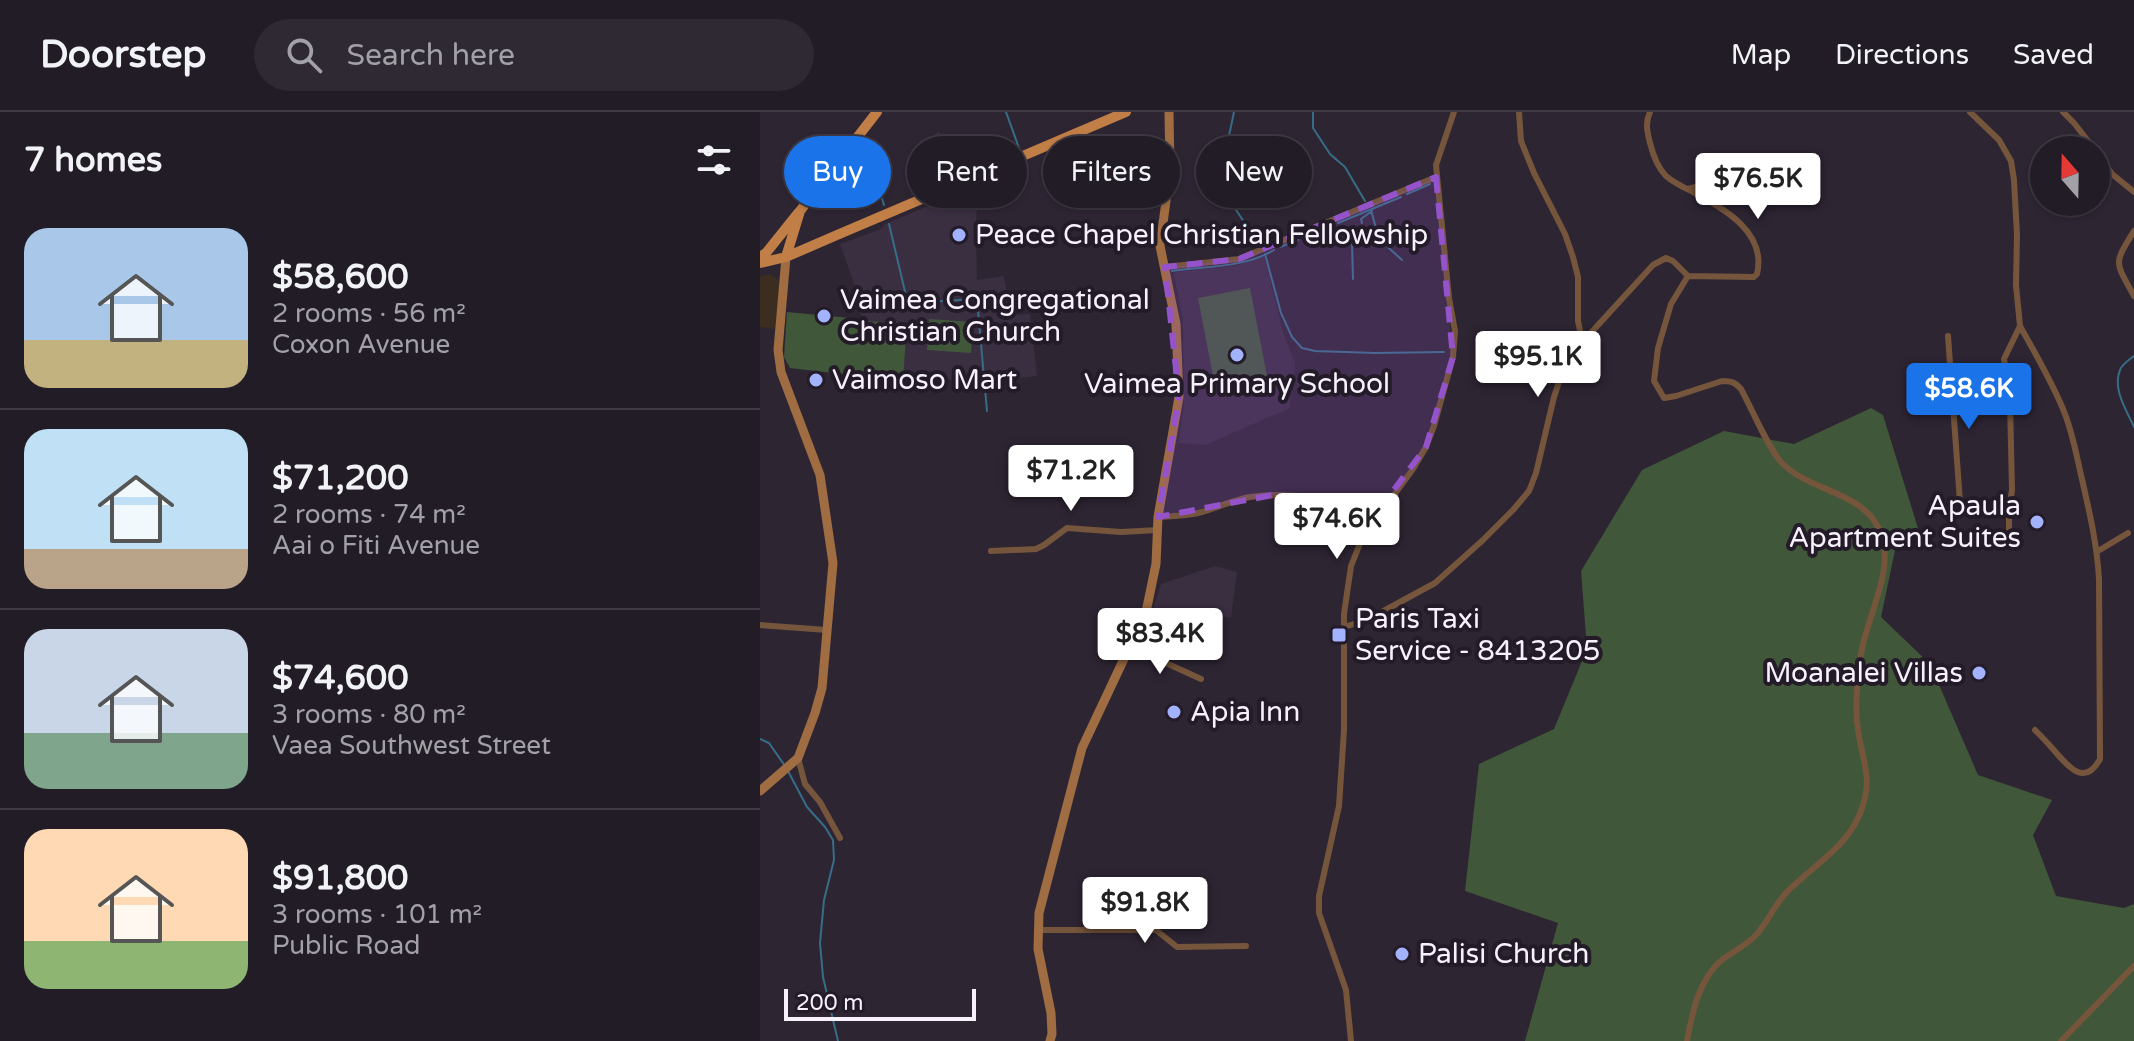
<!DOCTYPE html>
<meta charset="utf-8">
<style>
:root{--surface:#221c26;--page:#2e2932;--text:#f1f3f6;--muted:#a2a1a7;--line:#3f3a43;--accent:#1a73e8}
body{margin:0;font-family:"Varela Round",sans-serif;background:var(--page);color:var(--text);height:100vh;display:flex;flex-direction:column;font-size:30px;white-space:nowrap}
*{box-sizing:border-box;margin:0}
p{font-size:26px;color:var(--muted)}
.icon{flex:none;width:44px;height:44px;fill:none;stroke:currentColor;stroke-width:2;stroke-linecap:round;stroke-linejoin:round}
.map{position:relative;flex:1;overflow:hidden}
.side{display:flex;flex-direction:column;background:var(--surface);width:760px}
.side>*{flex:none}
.banner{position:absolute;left:24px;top:24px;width:760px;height:72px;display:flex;gap:16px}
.needle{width:52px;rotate:340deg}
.controls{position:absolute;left:1270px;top:24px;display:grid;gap:16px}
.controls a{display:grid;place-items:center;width:80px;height:80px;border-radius:50%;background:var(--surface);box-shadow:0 2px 6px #0004,0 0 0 2px var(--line);font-size:40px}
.scale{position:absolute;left:24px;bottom:20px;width:192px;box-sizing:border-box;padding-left:8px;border:4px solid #f7f1fb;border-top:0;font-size:22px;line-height:28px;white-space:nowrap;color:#f7f1fb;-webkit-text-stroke:6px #241b29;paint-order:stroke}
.price{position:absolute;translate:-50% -68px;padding:0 18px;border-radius:8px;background:#fff;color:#222;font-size:26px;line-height:52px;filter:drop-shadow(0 2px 4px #0008)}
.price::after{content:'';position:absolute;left:50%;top:48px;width:24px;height:18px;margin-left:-12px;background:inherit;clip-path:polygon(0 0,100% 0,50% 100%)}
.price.on{background:var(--accent);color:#fff}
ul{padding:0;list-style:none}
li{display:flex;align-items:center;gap:24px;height:200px;padding:0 24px}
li+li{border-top:2px solid var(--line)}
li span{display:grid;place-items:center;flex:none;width:224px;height:160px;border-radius:24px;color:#555}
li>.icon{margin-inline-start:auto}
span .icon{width:96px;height:96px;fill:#fffc;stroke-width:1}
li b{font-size:34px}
h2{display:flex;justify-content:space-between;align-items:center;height:96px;padding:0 24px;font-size:34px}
.chip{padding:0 28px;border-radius:36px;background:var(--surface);box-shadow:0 2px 6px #0004,0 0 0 2px var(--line);font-size:28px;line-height:72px}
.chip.on{background:var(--accent);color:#fff}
header{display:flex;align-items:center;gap:48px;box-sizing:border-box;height:112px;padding:0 40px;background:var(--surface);border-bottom:2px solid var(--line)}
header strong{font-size:38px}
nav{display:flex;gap:44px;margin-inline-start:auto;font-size:28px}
.search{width:560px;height:72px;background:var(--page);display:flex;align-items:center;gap:20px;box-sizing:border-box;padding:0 28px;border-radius:44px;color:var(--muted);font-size:30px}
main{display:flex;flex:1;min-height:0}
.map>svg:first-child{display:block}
.commercial{fill:#3b2d20}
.built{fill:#3a2e41}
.green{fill:#405739}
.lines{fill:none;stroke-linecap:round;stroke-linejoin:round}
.stream{stroke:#376d87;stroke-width:2}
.street{stroke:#75553b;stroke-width:6}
.secondary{stroke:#a06c42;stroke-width:9}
.primary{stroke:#c17e46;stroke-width:10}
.marked{fill:#9453cb;fill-opacity:0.2;stroke:#9453cb;stroke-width:6;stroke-dasharray:16 10;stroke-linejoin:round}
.poi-dot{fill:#a2b2fd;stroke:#241b29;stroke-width:3}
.labels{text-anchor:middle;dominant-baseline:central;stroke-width:8;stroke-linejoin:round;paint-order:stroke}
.poi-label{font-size:28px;fill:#f7f1fb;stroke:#241b29;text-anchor:start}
</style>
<header>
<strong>Doorstep</strong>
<div class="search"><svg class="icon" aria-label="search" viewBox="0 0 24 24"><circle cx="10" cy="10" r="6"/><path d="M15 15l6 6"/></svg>Search here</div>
<nav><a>Map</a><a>Directions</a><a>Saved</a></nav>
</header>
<main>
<section class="side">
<h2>7 homes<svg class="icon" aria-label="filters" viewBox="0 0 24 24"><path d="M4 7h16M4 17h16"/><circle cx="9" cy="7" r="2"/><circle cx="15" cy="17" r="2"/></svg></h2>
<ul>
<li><span style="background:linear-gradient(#a9c7e8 70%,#c2b280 0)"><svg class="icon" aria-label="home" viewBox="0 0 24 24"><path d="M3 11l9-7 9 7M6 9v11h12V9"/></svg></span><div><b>$58,600</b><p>2 rooms · 56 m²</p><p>Coxon Avenue</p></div></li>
<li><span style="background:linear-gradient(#bfe0f5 75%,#b9a48a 0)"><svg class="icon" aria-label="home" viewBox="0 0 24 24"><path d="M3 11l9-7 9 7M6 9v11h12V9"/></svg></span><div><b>$71,200</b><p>2 rooms · 74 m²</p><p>Aai o Fiti Avenue</p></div></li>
<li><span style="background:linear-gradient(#c9d6e8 65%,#7fa58c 0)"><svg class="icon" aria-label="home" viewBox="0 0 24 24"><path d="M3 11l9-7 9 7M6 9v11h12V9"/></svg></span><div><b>$74,600</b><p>3 rooms · 80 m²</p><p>Vaea Southwest Street</p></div></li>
<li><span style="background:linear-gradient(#ffd9b3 70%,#8fb573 0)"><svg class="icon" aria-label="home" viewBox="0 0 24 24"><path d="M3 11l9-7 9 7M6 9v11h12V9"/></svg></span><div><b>$91,800</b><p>3 rooms · 101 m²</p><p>Public Road</p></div></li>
</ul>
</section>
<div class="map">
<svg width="1374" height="929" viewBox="0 0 1374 929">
<rect width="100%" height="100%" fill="#2e2533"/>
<path class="commercial" d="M10 162 17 167 20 173 15 217 0 215V164Z"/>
<path class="built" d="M179 19 197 62 173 72 159 36Z
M218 74 216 113 217 168 244 164 250 203 270 202 277 264 224 270 143 265 147 212 102 209 94 171 80 132 121 117 125 112 187 86H192L211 79Z
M504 145 524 223 535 251 534 271 530 279V296L445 333 419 331 424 291 423 207 414 162 416 160 474 154Z
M455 454 477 460 471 506 393 497 401 472Z"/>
<path class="green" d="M490 176 507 264 455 274 438 186Z
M27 200 101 207 102 209 147 211 143 269 30 256 24 245Z
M169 207 213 210 211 241 167 238Z
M1111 296 1123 303 1161 426 1137 429 1121 505 1170 552 1218 663 1292 688 1273 723 1296 784 1364 796 1374 792V929H765L798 811 705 779 719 652 794 617 827 537 821 459 882 358 964 319 1034 332Z"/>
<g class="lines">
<path class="stream" d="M246 0 259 36
M474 0 466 38 472 92 499 132
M553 0V16L570 42 585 55 605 89
M105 33 124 93
M647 82 670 72
M611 98 619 127 642 148
M578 111 641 85
M602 111 601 107 612 99
M129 112 147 188 150 191 217 187 227 299
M544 125 572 114
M520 135 538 128
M505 142 521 201 532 225 542 236 555 239 615 241 684 240
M412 159C446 154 484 156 514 138
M593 167 592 132 597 117
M1374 244C1369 248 1362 252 1360 258 1352 277 1367 299 1374 315
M0 627 9 631 25 654
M28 659 47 695 65 715 73 728 74 748 64 788 60 831 63 865 78 929"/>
<path class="street" d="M890 0C885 11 887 19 890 31 893 43 897 55 906 64 914 71 923 75 933 80 964 97 1007 120 997 162L994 165 928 164
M1210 0 1239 28 1251 49 1254 68 1257 123 1256 173 1260 214 1244 247 1250 290 1252 378 1249 398V421
M1303 0 1314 11 1335 38
M1336 39 1352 62 1374 80
M928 77 1034 49
M1374 119C1353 153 1355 149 1374 184
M405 155 479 147 676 65
M1260 214C1275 241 1291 268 1303 297 1312 318 1316 341 1321 363 1329 398 1337 431 1339 467L1340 647C1324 677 1306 652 1292 636 1287 630 1281 624 1275 618
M1188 224 1200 390 1249 398
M822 228 828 224 893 153 906 146 913 149 928 164 911 192 898 236 894 269 904 286 916 284 962 269C971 269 975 270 981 277 991 295 1009 338 1022 351 1050 380 1103 379 1120 419 1136 456 1107 504 1101 542 1098 564 1095 587 1097 609 1100 647 1116 665 1099 704 1085 736 1053 754 1029 778 1015 791 1009 808 997 822 987 833 974 839 963 847 939 866 932 901 927 929
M398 405C413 404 428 404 442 400 458 395 474 388 490 385 530 379 579 387 613 406
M231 439 276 437 284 433 307 416 361 420 398 418
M1338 439 1368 421
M0 513 67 518
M584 515 607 508 675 471 723 428 753 398 769 379 776 361 794 285 801 264 822 228 818 209V165L813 145 805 122 774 61 761 29 759 0
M371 535 441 567
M38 646 45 672 60 690 80 726
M278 818H396L417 835 486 834
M591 929 586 878 559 801V784L579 694 584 618V502L591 454 607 414 634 383 653 357 666 335 674 314 693 245 695 219 689 186 676 53 694 0
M1301 929 1374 854"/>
<path class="secondary" d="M0 679 38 646 55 601 62 576 73 451 60 363 21 260 18 238 26 145
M290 929 292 922 291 901 278 837 279 801 322 636 386 500 396 452 398 405 419 285 416 212 400 134 410 59 409 0"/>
<path class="primary" d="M0 145 6 141 38 101
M26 145 40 99 117 0
M0 151 26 145 77 123 366 0"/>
</g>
<path class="marked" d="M676 65 693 245 666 335 613 406 553 387 513 383 398 405 419 285 405 155 479 147Z"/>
<g class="poi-dot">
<circle cx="199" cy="123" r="8"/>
<circle cx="64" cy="204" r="8"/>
<circle cx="477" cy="243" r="8"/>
<circle cx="56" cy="268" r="8"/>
<circle cx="1277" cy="410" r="8"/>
<rect x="571" y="515" width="16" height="16" rx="4"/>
<circle cx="1219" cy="561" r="8"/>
<circle cx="414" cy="600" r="8"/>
<circle cx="642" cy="842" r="8"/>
</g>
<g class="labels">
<g class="poi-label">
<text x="215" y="123">Peace Chapel Christian Fellowship</text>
<text x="80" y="188">Vaimea Congregational<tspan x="80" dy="32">Christian Church</tspan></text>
<text x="72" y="268">Vaimoso Mart</text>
<text x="477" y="272" text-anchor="middle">Vaimea Primary School</text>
<text x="1261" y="394" text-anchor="end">Apaula<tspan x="1261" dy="32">Apartment Suites</tspan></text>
<text x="595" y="507">Paris Taxi<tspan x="595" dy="32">Service - 8413205</tspan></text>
<text x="1203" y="561" text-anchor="end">Moanalei Villas</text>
<text x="430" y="600">Apia Inn</text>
<text x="658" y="842">Palisi Church</text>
</g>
</g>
</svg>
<div class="controls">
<a><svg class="needle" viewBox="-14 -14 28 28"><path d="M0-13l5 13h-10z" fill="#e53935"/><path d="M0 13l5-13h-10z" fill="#a2a1a7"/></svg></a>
</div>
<div class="scale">200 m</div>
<b class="price" style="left:998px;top:109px">$76.5K</b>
<b class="price" style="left:778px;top:287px">$95.1K</b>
<b class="price on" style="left:1209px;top:319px">$58.6K</b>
<b class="price" style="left:311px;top:401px">$71.2K</b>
<b class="price" style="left:577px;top:449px">$74.6K</b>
<b class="price" style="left:400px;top:564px">$83.4K</b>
<b class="price" style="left:385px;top:833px">$91.8K</b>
<div class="banner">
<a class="chip on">Buy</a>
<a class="chip">Rent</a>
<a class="chip">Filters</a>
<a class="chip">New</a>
</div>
</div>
</main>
